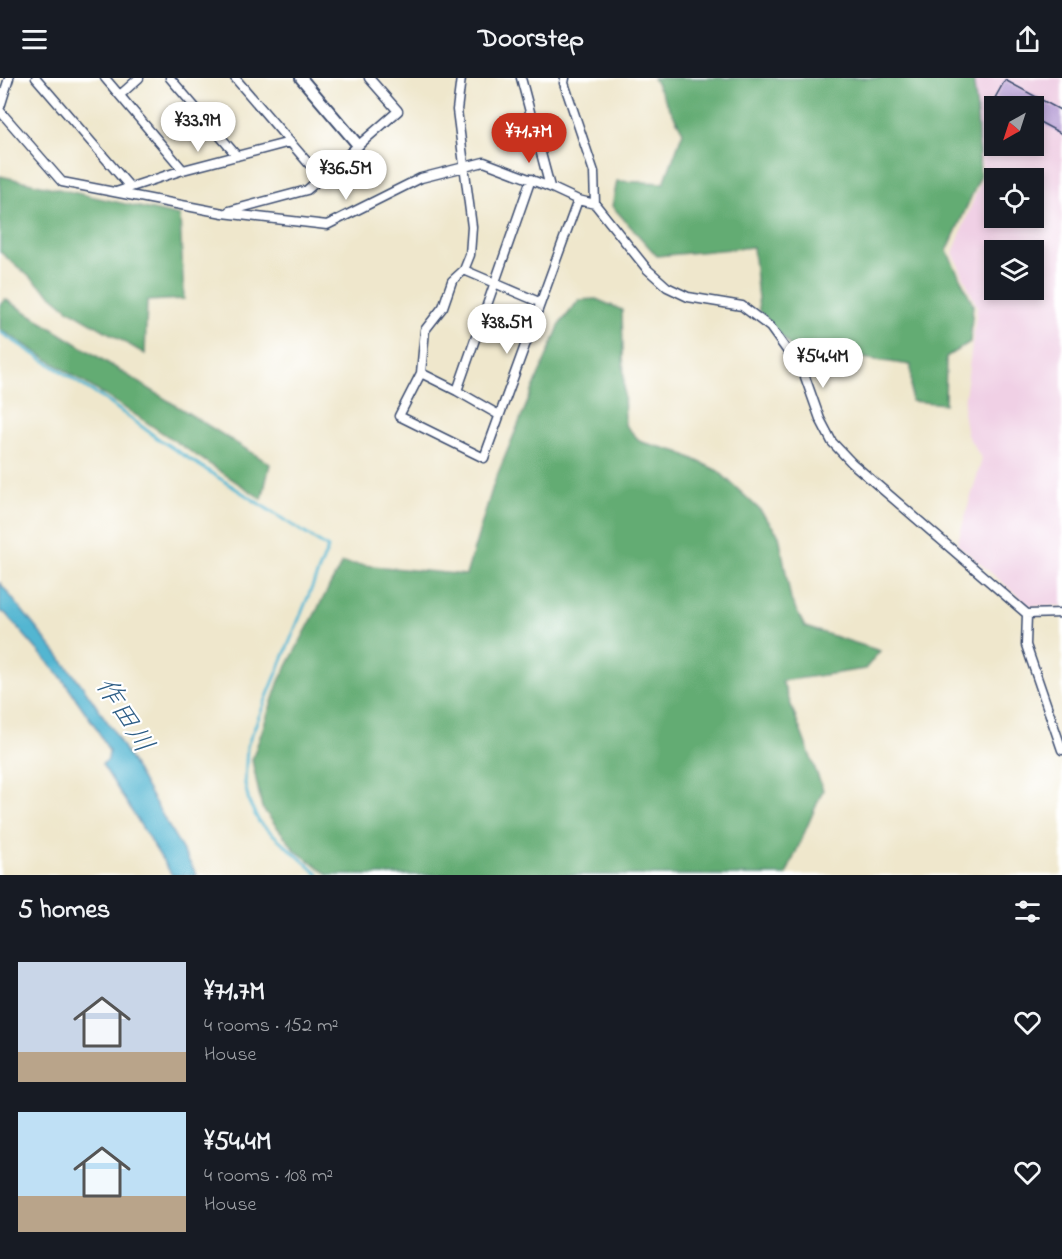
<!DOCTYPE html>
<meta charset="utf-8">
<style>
:root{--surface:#171b24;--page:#242831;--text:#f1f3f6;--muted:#9ea1a6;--accent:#c8321e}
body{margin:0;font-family:"Indie Flower","Klee One",sans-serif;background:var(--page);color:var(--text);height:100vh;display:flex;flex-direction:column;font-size:22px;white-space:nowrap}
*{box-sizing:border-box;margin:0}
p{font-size:20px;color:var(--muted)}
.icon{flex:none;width:33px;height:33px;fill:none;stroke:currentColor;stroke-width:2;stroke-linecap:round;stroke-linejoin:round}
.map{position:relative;height:797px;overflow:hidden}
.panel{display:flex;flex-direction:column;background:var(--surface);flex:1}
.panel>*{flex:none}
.needle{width:39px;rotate:219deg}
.tools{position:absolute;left:984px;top:18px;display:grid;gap:12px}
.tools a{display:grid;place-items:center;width:60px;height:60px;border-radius:0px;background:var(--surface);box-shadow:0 3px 9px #0003;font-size:30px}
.price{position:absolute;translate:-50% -51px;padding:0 14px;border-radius:21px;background:#fff;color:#222;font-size:20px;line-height:39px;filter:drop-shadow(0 2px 3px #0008)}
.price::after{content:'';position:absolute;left:50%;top:36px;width:18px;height:14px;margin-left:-9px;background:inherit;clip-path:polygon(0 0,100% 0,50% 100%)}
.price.selected{background:var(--accent);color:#fff}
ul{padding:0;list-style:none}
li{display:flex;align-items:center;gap:18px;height:150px;padding:0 18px}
li span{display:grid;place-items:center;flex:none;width:168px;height:120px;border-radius:0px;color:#555}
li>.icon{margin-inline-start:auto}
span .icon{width:72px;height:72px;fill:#fffc;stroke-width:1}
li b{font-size:26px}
h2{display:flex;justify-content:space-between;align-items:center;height:72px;padding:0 18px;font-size:26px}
header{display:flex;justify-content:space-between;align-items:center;height:78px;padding:0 18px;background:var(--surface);font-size:27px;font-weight:700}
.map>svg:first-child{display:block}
.built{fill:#f0d0e5;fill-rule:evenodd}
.forest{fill:#64ac73;stroke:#406e68;stroke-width:1.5}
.water{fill:#52b6d1;stroke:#367298;stroke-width:1.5}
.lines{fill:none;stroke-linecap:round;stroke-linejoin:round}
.stream{stroke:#52b6d1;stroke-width:3}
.building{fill:#baa3d7}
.minor-casing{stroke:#3b4b6e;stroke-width:11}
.tertiary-casing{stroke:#3b4b6e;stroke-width:14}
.minor{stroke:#fff;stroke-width:8}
.tertiary{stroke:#fff;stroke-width:10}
.labels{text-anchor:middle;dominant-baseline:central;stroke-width:4.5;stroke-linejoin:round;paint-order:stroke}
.water-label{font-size:28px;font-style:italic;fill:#2e5e86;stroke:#fff}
</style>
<header><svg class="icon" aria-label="menu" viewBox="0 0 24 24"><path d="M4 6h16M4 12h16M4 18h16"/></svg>Doorstep<svg class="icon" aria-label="share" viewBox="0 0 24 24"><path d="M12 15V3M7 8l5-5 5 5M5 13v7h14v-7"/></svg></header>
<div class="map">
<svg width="1062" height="797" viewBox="0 0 1062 797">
<rect width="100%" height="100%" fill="#fff"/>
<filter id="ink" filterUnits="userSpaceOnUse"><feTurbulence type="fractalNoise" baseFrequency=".0167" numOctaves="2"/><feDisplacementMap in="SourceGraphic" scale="12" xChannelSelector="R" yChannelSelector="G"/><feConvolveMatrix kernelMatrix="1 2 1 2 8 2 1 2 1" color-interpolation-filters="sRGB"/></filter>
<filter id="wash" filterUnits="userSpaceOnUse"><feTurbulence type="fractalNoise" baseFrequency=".008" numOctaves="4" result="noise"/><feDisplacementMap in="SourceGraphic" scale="24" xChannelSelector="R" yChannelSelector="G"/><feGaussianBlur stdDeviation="1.35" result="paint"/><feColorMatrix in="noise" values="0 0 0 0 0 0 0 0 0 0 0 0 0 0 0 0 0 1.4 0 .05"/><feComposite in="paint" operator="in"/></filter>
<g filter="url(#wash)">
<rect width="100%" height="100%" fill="#efe7cc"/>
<path class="built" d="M968 0H1062V528H1030L957 466 982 381 967 357 963 334 977 229 953 175 983 97ZM994 28H1034V68H994ZM994 100H1034V140H994ZM994 172H1034V212H994Z"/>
<path class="forest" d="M653 0H973L977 32 980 99 947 173 973 226 970 264 946 279 945 326 911 323V287L792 270 759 232 753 169 657 178 612 128 617 103 664 105 683 54Z
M0 98 180 138 184 221 147 223 145 276 69 232 0 174Z
M5 221 270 386 262 421 134 336 0 251V227Z
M596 221 622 232 625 347 641 364 679 374 718 393 759 431 779 457 791 522 805 549 880 573 865 591 782 603 823 712 786 797H329L296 773 262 730 252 682 279 603 342 485 466 497 494 405 560 246 579 222Z"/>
<path class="water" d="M0 505 81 606 113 652 197 797H172L102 686 108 682 109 673 95 648 61 599 5 535 0 534Z"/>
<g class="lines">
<path class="stream" d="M0 254 107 323 160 362 328 470 247 668 245 706 249 724 259 744 319 797"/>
</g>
<g id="blocks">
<path class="building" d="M1005 2 1062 33V56L1034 41V28H1011L995 20Z"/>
</g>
</g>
<g filter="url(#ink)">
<use href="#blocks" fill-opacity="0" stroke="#3b4b6e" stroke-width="1.5"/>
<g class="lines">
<g class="minor-casing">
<path id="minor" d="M36 0 130 109
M105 0 183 92
M170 0 237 78
M235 0 321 100
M461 0 457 32 472 149 470 177 464 192 452 203 443 229 425 252 421 295 399 338 484 380 578 122
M521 0 550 109
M565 0 564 5 594 94 595 126 647 191 667 209 688 219 742 228 770 249 804 296 820 341 832 364 852 385 1027 536 1062 535
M120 17 139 0
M0 29 9 0
M0 33 62 104 223 135 327 147 421 100 484 84 550 109 578 122 595 126
M116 114 183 92 290 64
M229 133 307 112 398 33 369 0
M464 192 539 224
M421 295 457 313 499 337
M457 313 531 101
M1027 536 1026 567 1062 672"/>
</g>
<g class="tertiary-casing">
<path id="tertiary" d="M301 0 358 67"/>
</g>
<use href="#minor" class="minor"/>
<use href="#tertiary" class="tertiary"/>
</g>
</g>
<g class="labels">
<g class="water-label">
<text transform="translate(123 638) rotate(58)">作田川</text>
</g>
</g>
</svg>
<div class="tools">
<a><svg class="needle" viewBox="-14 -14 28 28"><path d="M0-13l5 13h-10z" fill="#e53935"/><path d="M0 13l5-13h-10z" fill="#9ea1a6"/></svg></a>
<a><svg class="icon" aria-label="locate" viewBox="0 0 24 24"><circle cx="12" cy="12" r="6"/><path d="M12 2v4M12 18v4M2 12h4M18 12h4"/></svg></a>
<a><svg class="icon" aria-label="layers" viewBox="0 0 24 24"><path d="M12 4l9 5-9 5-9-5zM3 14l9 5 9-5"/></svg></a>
</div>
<b class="price" style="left:198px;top:75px">¥33.9M</b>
<b class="price selected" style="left:529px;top:86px">¥71.7M</b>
<b class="price" style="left:346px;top:123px">¥36.5M</b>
<b class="price" style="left:507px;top:277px">¥38.5M</b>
<b class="price" style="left:823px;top:311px">¥54.4M</b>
</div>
<section class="panel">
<h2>5 homes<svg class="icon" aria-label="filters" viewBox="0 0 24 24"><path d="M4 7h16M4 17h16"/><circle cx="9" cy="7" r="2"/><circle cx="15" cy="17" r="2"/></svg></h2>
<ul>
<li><span style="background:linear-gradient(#c9d6e8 75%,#b9a48a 0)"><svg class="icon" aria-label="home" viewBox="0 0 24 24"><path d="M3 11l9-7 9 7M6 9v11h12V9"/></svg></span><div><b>¥71.7M</b><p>4 rooms · 152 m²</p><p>House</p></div><svg class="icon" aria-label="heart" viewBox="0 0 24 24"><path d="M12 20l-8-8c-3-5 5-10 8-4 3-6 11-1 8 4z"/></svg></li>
<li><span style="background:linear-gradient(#bfe0f5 70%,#b9a48a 0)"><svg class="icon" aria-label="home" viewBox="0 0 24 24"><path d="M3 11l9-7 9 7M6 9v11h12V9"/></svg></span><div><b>¥54.4M</b><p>4 rooms · 108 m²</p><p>House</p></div><svg class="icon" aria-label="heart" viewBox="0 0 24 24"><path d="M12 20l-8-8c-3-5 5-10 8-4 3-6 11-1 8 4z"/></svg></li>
</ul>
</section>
